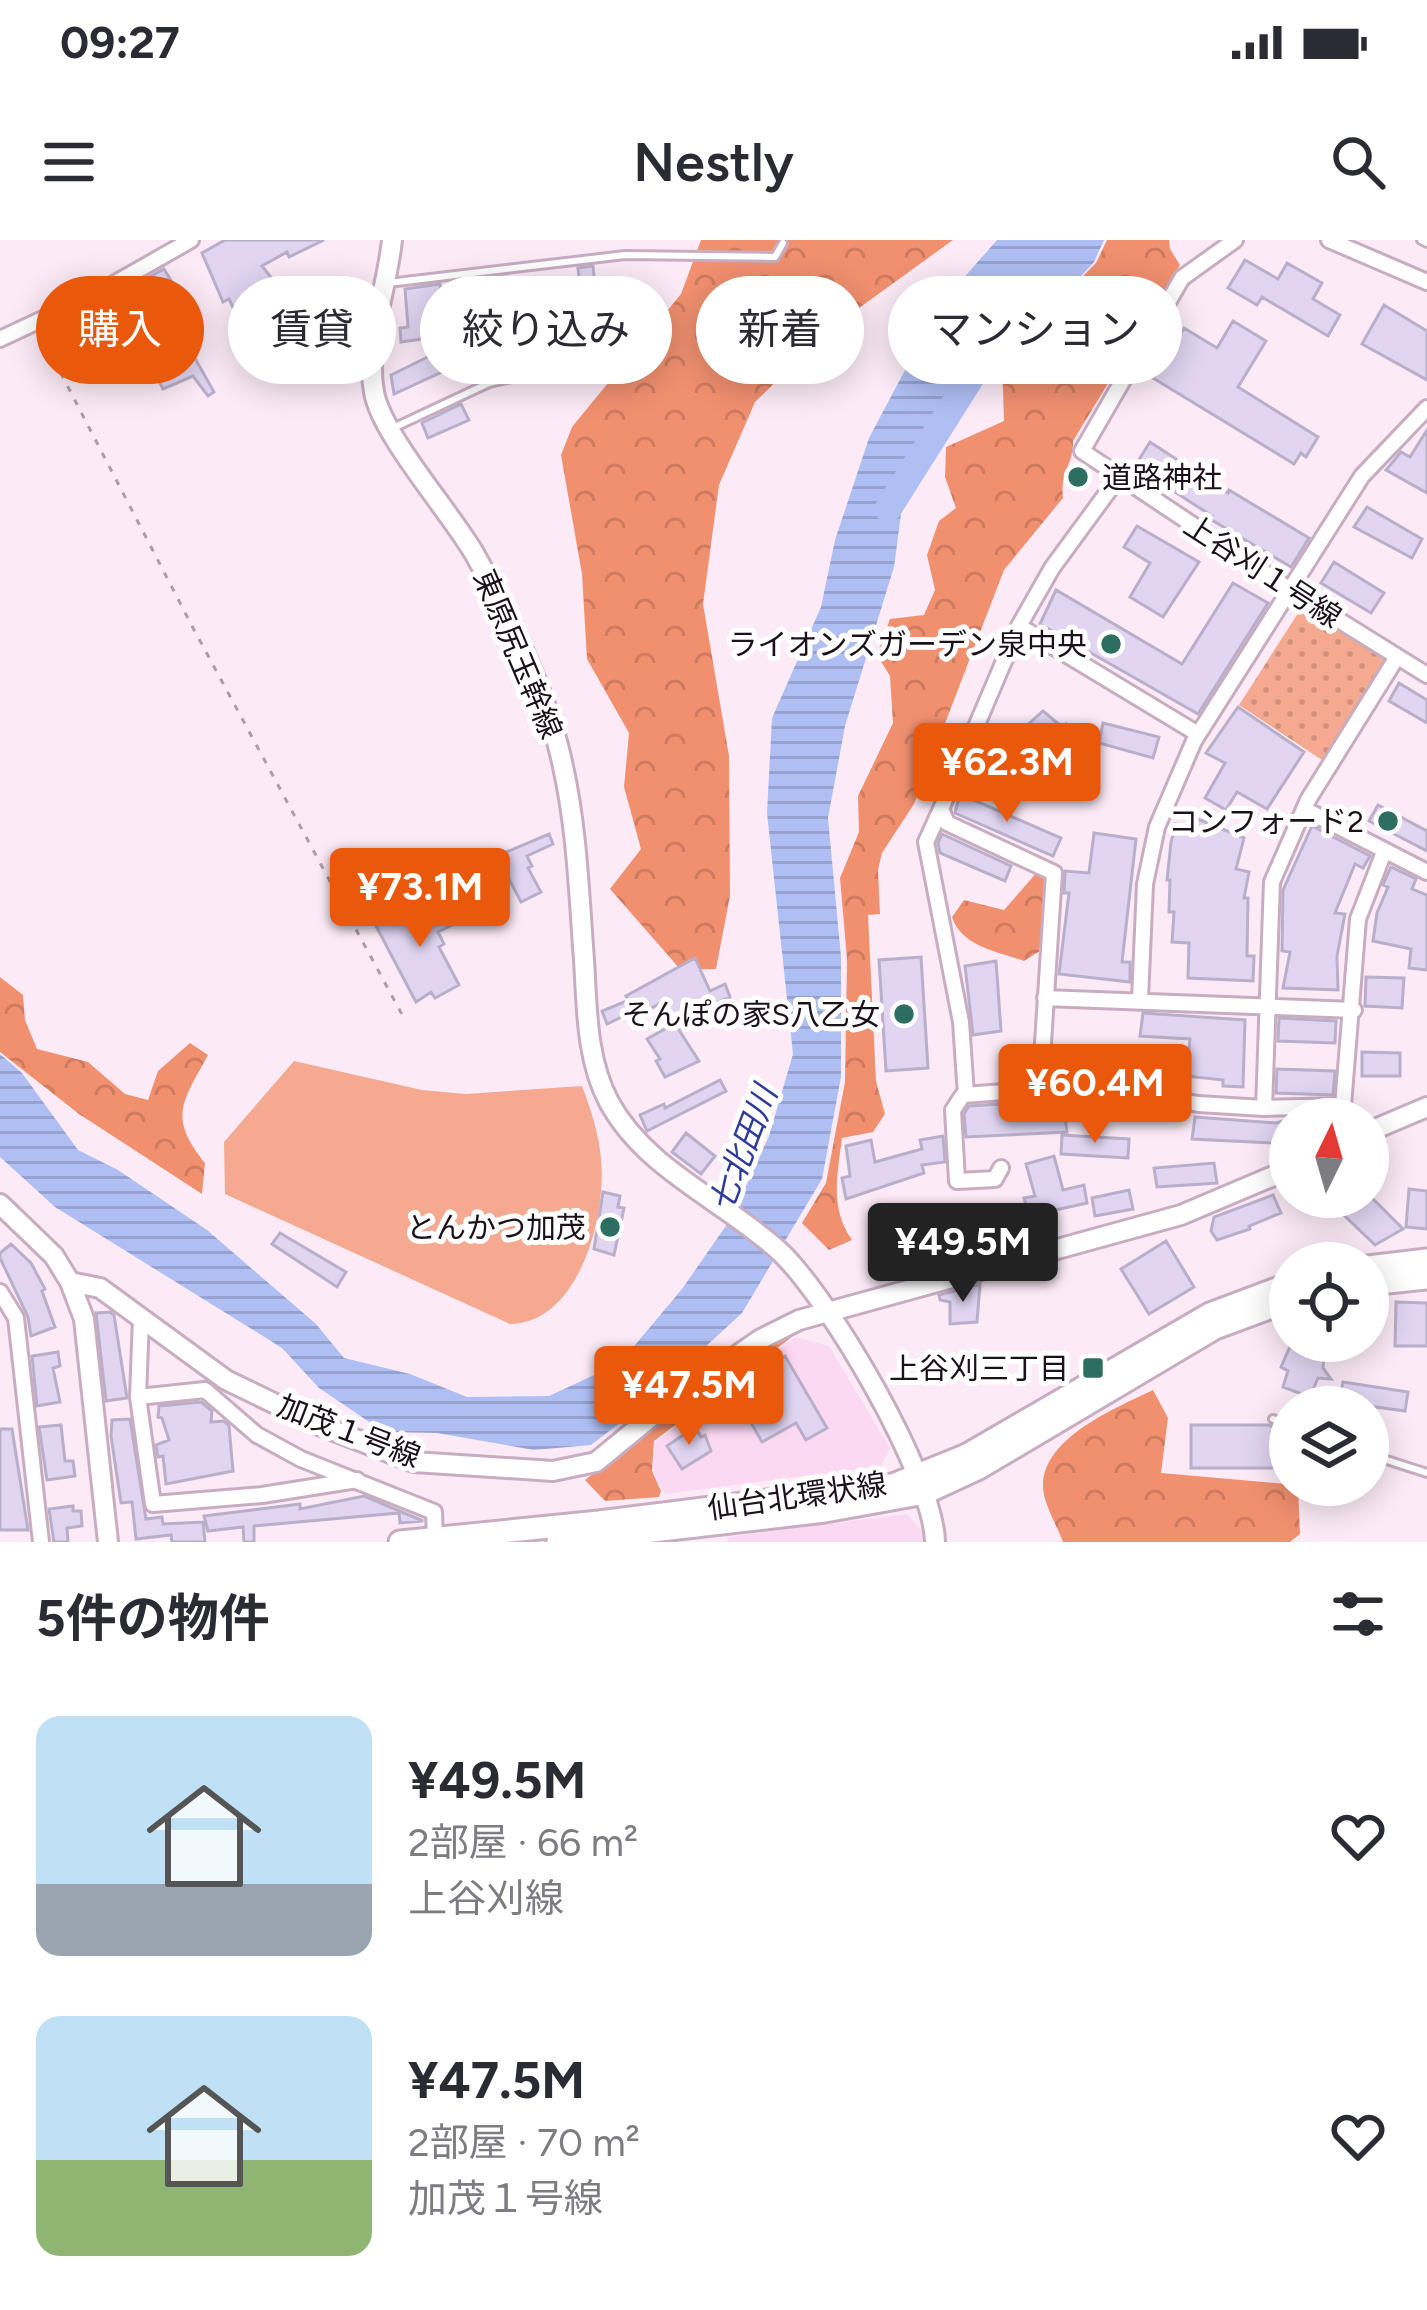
<!DOCTYPE html>
<html lang="ja">
<meta charset="utf-8">
<style>
:root{--surface:#fff;--page:#f2f2f3;--text:#2b2b33;--muted:#7c7c81;--accent:#ea580c}
body{margin:0;font-family:Figtree,"Noto Sans JP",sans-serif;background:var(--page);color:var(--text);height:100vh;display:flex;flex-direction:column;font-size:45px;white-space:nowrap}
*{box-sizing:border-box;margin:0}
p{font-size:39px;color:var(--muted)}
.icon{flex:none;width:66px;height:66px;fill:none;stroke:currentColor;stroke-width:2;stroke-linecap:round;stroke-linejoin:round}
.map{position:relative;height:1302px;overflow:hidden}
.details{display:flex;flex-direction:column;background:var(--surface);flex:1}
.details>*{flex:none}
.banner{position:absolute;left:36px;top:36px;width:1356px;height:108px;display:flex;gap:24px}
.needle{width:78px;rotate:5deg}
.tools{position:absolute;left:1269px;top:858px;display:grid;gap:24px}
.tools a{display:grid;place-items:center;width:120px;height:120px;border-radius:50%;background:var(--surface);box-shadow:0 6px 30px #0003;font-size:60px}
.price{position:absolute;translate:-50% -102px;padding:0 27px;border-radius:12px;background:var(--accent);color:#fff;font-size:39px;line-height:78px;filter:drop-shadow(0 3px 6px #0008)}
.price::after{content:'';position:absolute;left:50%;top:72px;width:36px;height:27px;margin-left:-18px;background:inherit;clip-path:polygon(0 0,100% 0,50% 100%)}
.price.current{background:#222;color:#fff}
ul{padding:0;list-style:none}
li{display:flex;align-items:center;gap:36px;height:300px;padding:0 36px}
li span{display:grid;place-items:center;flex:none;width:336px;height:240px;border-radius:24px;color:#555}
li>.icon{margin-inline-start:auto}
span .icon{width:144px;height:144px;fill:#fffc;stroke-width:1}
li b{font-size:51px}
h2{display:flex;justify-content:space-between;align-items:center;height:144px;padding:0 36px;font-size:51px}
.tag{padding:0 42px;border-radius:54px;background:var(--surface);box-shadow:0 6px 30px #0003;font-size:42px;line-height:108px}
.tag.current{background:var(--accent);color:#fff}
.status{display:flex;justify-content:space-between;align-items:center;height:84px;padding:0 60px;background:var(--surface);direction:ltr}
.status svg{height:33px;fill:currentColor}
header{display:flex;justify-content:space-between;align-items:center;height:156px;padding:0 36px;background:var(--surface);font-size:54px;font-weight:600}
.map>svg:first-child{display:block}
.built{fill:#fcd9f2}
.grass{fill:#f4a990}
.forest{fill:url(#forest-crowns)}
.park{fill:url(#park-dots)}
.water{fill:url(#water-rules)}
.lines{fill:none;stroke-linecap:round;stroke-linejoin:round}
.river{stroke:#afbff3;stroke-width:27}
.building{fill:#e1d5f2;stroke:#baafca;stroke-width:3}
.lane-casing{stroke:#c8adc1;stroke-width:12}
.street-casing{stroke:#c8adc1;stroke-width:20}
.secondary-casing{stroke:#c8adc1;stroke-width:24}
.primary-casing{stroke:#c8adc1;stroke-width:27}
.path{stroke:#ac9ea8;stroke-width:3;stroke-dasharray:6 9;stroke-linecap:butt}
.lane{stroke:#fff;stroke-width:6}
.street{stroke:#fff;stroke-width:14}
.secondary{stroke:#fff;stroke-width:18}
.primary{stroke:#fff;stroke-width:21}
.poi-dot{fill:#2c6f60;stroke:#fff;stroke-width:4.5}
.labels{text-anchor:middle;dominant-baseline:central;stroke-width:10;stroke-linejoin:round;paint-order:stroke}
.poi-label{font-size:30px;fill:#1b1219;stroke:#fff;text-anchor:end}
.street-label{font-size:30px;fill:#1b1219;stroke:#fff}
.water-label{font-size:33px;font-style:italic;fill:#2e399a;stroke:#fff}
</style>
<div class="status"><b>09:27</b><svg viewBox="0 0 49 12"><path d="M0 12V9h3v3zM5 12V6h3v6zM10 12V3h3v9zM15 12V0h3v12zM26 1h20v11H26zM47 4h2v5h-2z"/></svg></div>
<header><svg class="icon" aria-label="menu" viewBox="0 0 24 24"><path d="M4 6h16M4 12h16M4 18h16"/></svg>Nestly<svg class="icon" aria-label="search" viewBox="0 0 24 24"><circle cx="10" cy="10" r="6"/><path d="M15 15l6 6"/></svg></header>
<div class="map">
<svg width="1427" height="1302" viewBox="0 0 1427 1302">
<defs>
<pattern id="forest-crowns" width="20" height="18" patternUnits="userSpaceOnUse" patternTransform="scale(3)"><rect width="20" height="18" fill="#f1906f"/><path d="M2 6a3 3 0 1 1 6 0M12 15a3 3 0 1 1 6 0" fill="none" stroke="#ce7b60"/></pattern>
<pattern id="park-dots" width="8" height="8" patternUnits="userSpaceOnUse" patternTransform="scale(3)"><rect width="8" height="8" fill="#f4a990"/><path d="M2 2h.1M6 6h.1" fill="none" stroke="#d1907c" stroke-width="1.8" stroke-linecap="round"/></pattern>
<pattern id="water-rules" width="6" height="5" patternUnits="userSpaceOnUse" patternTransform="scale(3)"><rect width="6" height="5" fill="#afbff3"/><path d="M0 2.5h6" fill="none" stroke="#96a3d0"/></pattern>
</defs>
<rect width="100%" height="100%" fill="#fcebf7"/>
<path class="built" d="M795 1097 829 1106 890 1208 881 1226 665 1254 653 1231 655 1202Z
M907 1274 927 1296 928 1302H728L727 1297Z"/>
<path class="grass" d="M294 821 422 850 466 854 582 846C591 870 599 894 601 919 607 976 579 1083 510 1084L225 954 224 902Z"/>
<path class="forest" d="M701 0H953L830 89 755 162 719 245 703 364 729 516 730 656 716 729H680L610 649 641 609 624 547 629 493 587 419 582 334 561 215 572 187 681 54Z
M1107 0H1169L1170 9 1180 25 1073 201C1073 227 1060 230 1063 258L1004 330 914 564 882 613 878 630 880 674 868 675 876 841 885 874 873 892 842 898C837 936 830 969 852 1000L829 1010 802 983 826 943 845 842 847 719 840 638 859 592 858 556 893 483 890 436 877 415 890 379 924 375 935 350 927 315 939 281 956 268 945 237 946 207 1004 181 1002 118 1096 23Z
M1038 631 1046 637 1040 711 1024 721C997 711 962 707 952 677L964 660 1004 670Z
M0 737 23 755 25 780 37 809 88 822 125 854 148 860 158 831 190 803 208 815C182 863 168 877 205 923L202 954 79 874 0 812Z
M792 1097 654 1201 652 1231 661 1251 659 1257 605 1261 585 1240C648 1193 715 1116 792 1097Z
M1153 1150 1168 1178 1161 1233 1298 1245 1300 1294 1290 1302H1063C1057 1286 1044 1264 1043 1248 1041 1198 1116 1168 1153 1150Z"/>
<path class="park" d="M1302 367 1389 418 1325 522 1239 465Z"/>
<path class="water" d="M997 0H1104L1094 22 1040 80 951 147 909 214 894 327 845 486 828 578 841 717V837L822 939 742 1073 638 1169 591 1205 534 1210 437 1193 384 1192 319 1148 282 1108 55 967 0 917V814L22 833 78 910 118 930 207 990 316 1084 344 1118 410 1134 467 1157 549 1156 620 1123 682 1049 732 977 769 896 793 814 767 573 772 478 821 367 835 300 869 198 939 66Z"/>
<g class="lines">
<path class="river" d="M888 269 970 139 1003 97"/>
</g>
<path class="building" d="M225 0H324L289 17 287 12 262 26 277 45 251 64 254 69 238 78 229 59 223 62 202 13Z
M1245 20 1278 39 1287 23 1322 43 1313 59 1340 75 1328 96 1262 57 1257 65 1228 48Z
M593 26 598 78 584 80 578 28Z
M164 29 178 52 131 75 120 53Z
M440 44 441 53 463 49 470 86 447 91 443 96 401 102 400 88 408 87 405 49Z
M1384 65 1427 91V140L1362 104Z
M119 77 139 119 183 97 214 152 208 156 193 136 163 149 152 127 122 140 97 89Z
M347 80 351 91 301 114 302 119 266 129 260 108Z
M1233 81 1266 101 1238 147 1318 197 1306 217 1301 213 1294 224 1153 138 1184 88 1217 108Z
M448 107 455 126 394 154 391 135Z
M461 164 469 180 428 198 422 183Z
M1427 190V253L1386 230 1401 212 1410 217Z
M1150 202 1228 253 1229 250 1309 298 1291 327 1210 279 1212 276 1135 226Z
M1367 267 1422 299 1412 318 1354 287Z
M1137 286 1199 322 1163 377 1130 357 1150 323 1124 307Z
M1334 322 1384 353 1371 373 1321 343Z
M1233 343 1268 363 1198 474 1040 384 1056 350 1182 424Z
M1399 443 1427 460V483L1389 461Z
M1238 467 1304 512 1267 569 1237 552 1226 570 1205 558 1225 523 1206 513Z
M1043 471 1062 487 1066 484 1080 501 1028 544 1018 532 1036 518 1032 512 1040 505 1024 488Z
M1103 483 1159 497 1153 518 1099 503Z
M960 554 1061 598 1053 616 955 573Z
M1378 565 1427 591V611L1369 581Z
M1198 579 1244 598 1236 629 1249 632 1244 658H1248L1247 716H1254L1253 741 1188 738 1189 703 1172 702 1174 672H1169L1170 640H1167L1171 602 1176 584 1194 590Z
M1312 586 1370 616 1363 628 1355 624 1335 673 1345 674 1337 716 1338 750 1283 748 1290 712 1282 711 1283 650Z
M1094 593 1136 599 1122 722H1130V742L1059 734 1069 653H1064L1065 631 1089 633Z
M549 594 553 604 527 616 532 626 528 628 541 652 521 662 497 616Z
M942 594 1011 626 1005 641 940 613 938 603Z
M1391 627 1416 639 1412 649 1427 655V730L1409 728 1411 709 1373 701 1377 673 1388 647 1383 645Z
M422 661 431 679 450 669 456 683 438 692 444 704 439 707 459 745 435 758 431 752 416 762 376 686Z
M921 717 928 828 886 831 879 720Z
M695 718 710 751 725 744 730 757 716 763 718 767 679 790 699 821 665 837 656 821 660 819 647 799 670 786 661 763 637 776 634 771 607 784 602 771 629 760 626 756Z
M996 721 1001 791 973 795 965 726Z
M1366 737 1404 738 1402 768 1365 766Z
M1143 773 1245 780 1243 847 1223 846V840L1186 836 1190 799 1140 796Z
M1279 778 1336 781 1335 803 1278 801Z
M1055 809 1096 812 1095 834 1072 836V830L1054 828Z
M1362 812 1400 813V836H1362Z
M1277 829 1335 831 1333 855 1276 853Z
M720 840 726 851 647 891 640 875 664 864 665 868Z
M1063 860 1067 892 966 897 964 874 969 866Z
M1195 877 1276 883 1290 879V904L1192 899Z
M686 893 715 916 701 934 672 912Z
M1062 895 1129 899 1128 918 1061 914Z
M943 896 945 922 922 925 924 933 846 959 842 938 850 936 846 906 871 900 875 922 922 909 920 900Z
M1054 916 1063 950 1084 945 1087 963 1029 976 1024 958 1035 956 1026 924Z
M1214 923 1217 943 1157 947 1154 928Z
M1409 949 1427 951V989L1406 987Z
M1129 950 1133 969 1095 976 1092 958Z
M603 952 620 956 618 967 624 968 614 1015 594 1009Z
M1273 955 1281 973 1249 986 1250 989 1217 1000 1211 991 1214 977Z
M1325 957H1371L1403 989 1375 1005Z
M280 993 346 1032 337 1047 272 1004Z
M1166 1001 1194 1047 1149 1074 1121 1029Z
M11 1004 31 1023 45 1049 42 1051 55 1087 31 1096 28 1077 0 1018V1013Z
M980 1044 977 1082 950 1084V1062L940 1060 939 1055Z
M1396 1062 1427 1063V1106H1395Z
M110 1072 114 1075 127 1158 106 1161 96 1073Z
M1292 1102 1324 1116 1323 1128 1331 1139 1318 1138 1310 1157 1283 1147 1288 1131 1281 1127Z
M58 1112 60 1126 53 1128 60 1162 37 1166 32 1116Z
M785 1116 827 1188 806 1200 796 1183 762 1202 736 1156 771 1135 766 1127Z
M1343 1142 1408 1152 1405 1171 1339 1162Z
M201 1162 212 1171 211 1182 224 1181 229 1186 233 1231 166 1244 163 1216 158 1217 156 1205 169 1200 162 1178 158 1177 159 1166Z
M130 1179 146 1279 162 1277 163 1284 203 1282 205 1302H172L171 1295 136 1299 132 1262 121 1263 111 1196 112 1180Z
M61 1185 65 1221H73L75 1236 47 1240 39 1187Z
M1191 1185H1268L1284 1191 1290 1197 1286 1228H1191Z
M695 1187 701 1197 705 1195 711 1211 682 1229 667 1206Z
M0 1189H12L28 1290H0Z
M364 1256 423 1281 400 1283 399 1273 254 1286V1302H244L243 1287 208 1291 204 1276 300 1264V1269Z
M73 1266V1271H81L82 1286 67 1288 68 1302H54L49 1269Z"/>
<g class="lines">
<g class="lane-casing">
<path id="lane" d="M1421 0 1427 3
M388 43 625 15 775 17 783 3
M391 189 489 143 538 132
M1273 1179 1290 1185
M1368 1214 1427 1233"/>
</g>
<g class="street-casing">
<path id="street" d="M1235 0 1182 38 1082 211 1292 351 1427 435
M1329 0 1427 42
M0 99 96 54 191 0
M1019 386 1198 494
M941 569 926 602 961 782 966 855
M1304 569 1427 632
M1045 758 1354 770
M1140 759 1145 644 1157 587 1194 501 1362 236 1427 168
M1040 849 1054 633 947 583 941 569 1019 386 1052 328 1118 238
M1264 868 1272 642 1308 560 1397 417
M1350 879 1343 866 1358 679 1384 612
M1001 928 995 939 957 941 953 870 963 855 1099 845 1198 864 1264 868 1343 866
M0 1052 16 1078 41 1302
M141 1078 138 1157 153 1264 262 1255 357 1240
M138 1157 205 1150 257 1195 301 1219 434 1272 435 1299"/>
</g>
<g class="secondary-casing">
<path id="secondary" d="M392 0C387 50 365 102 374 152 381 194 450 272 474 313 507 371 548 457 562 522 577 587 579 654 584 720 587 767 586 819 609 862 646 930 723 960 778 1010 828 1055 934 1236 935 1302
M1368 892 1427 867
M0 964 54 1016 70 1042 84 1079 108 1302
M70 1042 100 1048 226 1140 319 1185 414 1222 553 1231 596 1222 668 1163 761 1099 799 1080 1181 975 1290 929"/>
</g>
<g class="primary-casing">
<path id="primary" d="M1368 1027 1427 1020
M1368 1044 1427 1038
M400 1302 599 1282 893 1245 967 1215 1210 1074 1290 1044
M558 1302 825 1271 925 1253 979 1228 1215 1088 1290 1060"/>
</g>
<path class="path" d="M40 93 192 386 405 780"/>
<use href="#lane" class="lane"/>
<use href="#street" class="street"/>
<use href="#secondary" class="secondary"/>
<use href="#primary" class="primary"/>
</g>
<g class="poi-dot">
<circle cx="1078" cy="237" r="12"/>
<circle cx="1111" cy="404" r="12"/>
<circle cx="1388" cy="581" r="12"/>
<circle cx="904" cy="774" r="12"/>
<circle cx="610" cy="987" r="12"/>
<rect x="1081" y="1116" width="24" height="24" rx="6"/>
</g>
<g class="labels">
<g class="poi-label">
<text x="1102" y="237" text-anchor="start">道路神社</text>
<text x="1087" y="404">ライオンズガーデン泉中央</text>
<text x="1364" y="581">コンフォード2</text>
<text x="880" y="774">そんぽの家S八乙女</text>
<text x="586" y="987">とんかつ加茂</text>
<text x="1069" y="1128">上谷刈三丁目</text>
</g>
<g class="street-label">
<text transform="translate(1263 331) rotate(33)">上谷刈１号線</text>
<text transform="translate(518 414) rotate(67)">東原尻玉幹線</text>
<text transform="translate(349 1191) rotate(21)">加茂１号線</text>
<text transform="translate(797 1256) rotate(-8)">仙台北環状線</text>
</g>
<g class="water-label">
<text transform="translate(743 909) rotate(-69)">七北田川</text>
</g>
</g>
</svg>
<div class="tools">
<a><svg class="needle" viewBox="-14 -14 28 28"><path d="M0-13l5 13h-10z" fill="#e53935"/><path d="M0 13l5-13h-10z" fill="#7c7c81"/></svg></a>
<a><svg class="icon" aria-label="locate" viewBox="0 0 24 24"><circle cx="12" cy="12" r="6"/><path d="M12 2v4M12 18v4M2 12h4M18 12h4"/></svg></a>
<a><svg class="icon" aria-label="layers" viewBox="0 0 24 24"><path d="M12 4l9 5-9 5-9-5zM3 14l9 5 9-5"/></svg></a>
</div>
<b class="price" style="left:1007px;top:585px">¥62.3M</b>
<b class="price" style="left:420px;top:710px">¥73.1M</b>
<b class="price" style="left:1095px;top:906px">¥60.4M</b>
<b class="price current" style="left:963px;top:1065px">¥49.5M</b>
<b class="price" style="left:689px;top:1208px">¥47.5M</b>
<div class="banner">
<a class="tag current">購入</a>
<a class="tag">賃貸</a>
<a class="tag">絞り込み</a>
<a class="tag">新着</a>
<a class="tag">マンション</a>
</div>
</div>
<section class="details">
<h2>5件の物件<svg class="icon" aria-label="filters" viewBox="0 0 24 24"><path d="M4 7h16M4 17h16"/><circle cx="9" cy="7" r="2"/><circle cx="15" cy="17" r="2"/></svg></h2>
<ul>
<li><span style="background:linear-gradient(#bfe0f5 70%,#9aa5b1 0)"><svg class="icon" aria-label="home" viewBox="0 0 24 24"><path d="M3 11l9-7 9 7M6 9v11h12V9"/></svg></span><div><b>¥49.5M</b><p>2部屋 · 66 m²</p><p>上谷刈線</p></div><svg class="icon" aria-label="heart" viewBox="0 0 24 24"><path d="M12 20l-8-8c-3-5 5-10 8-4 3-6 11-1 8 4z"/></svg></li>
<li><span style="background:linear-gradient(#bfe0f5 60%,#8fb573 0)"><svg class="icon" aria-label="home" viewBox="0 0 24 24"><path d="M3 11l9-7 9 7M6 9v11h12V9"/></svg></span><div><b>¥47.5M</b><p>2部屋 · 70 m²</p><p>加茂１号線</p></div><svg class="icon" aria-label="heart" viewBox="0 0 24 24"><path d="M12 20l-8-8c-3-5 5-10 8-4 3-6 11-1 8 4z"/></svg></li>
</ul>
</section>
